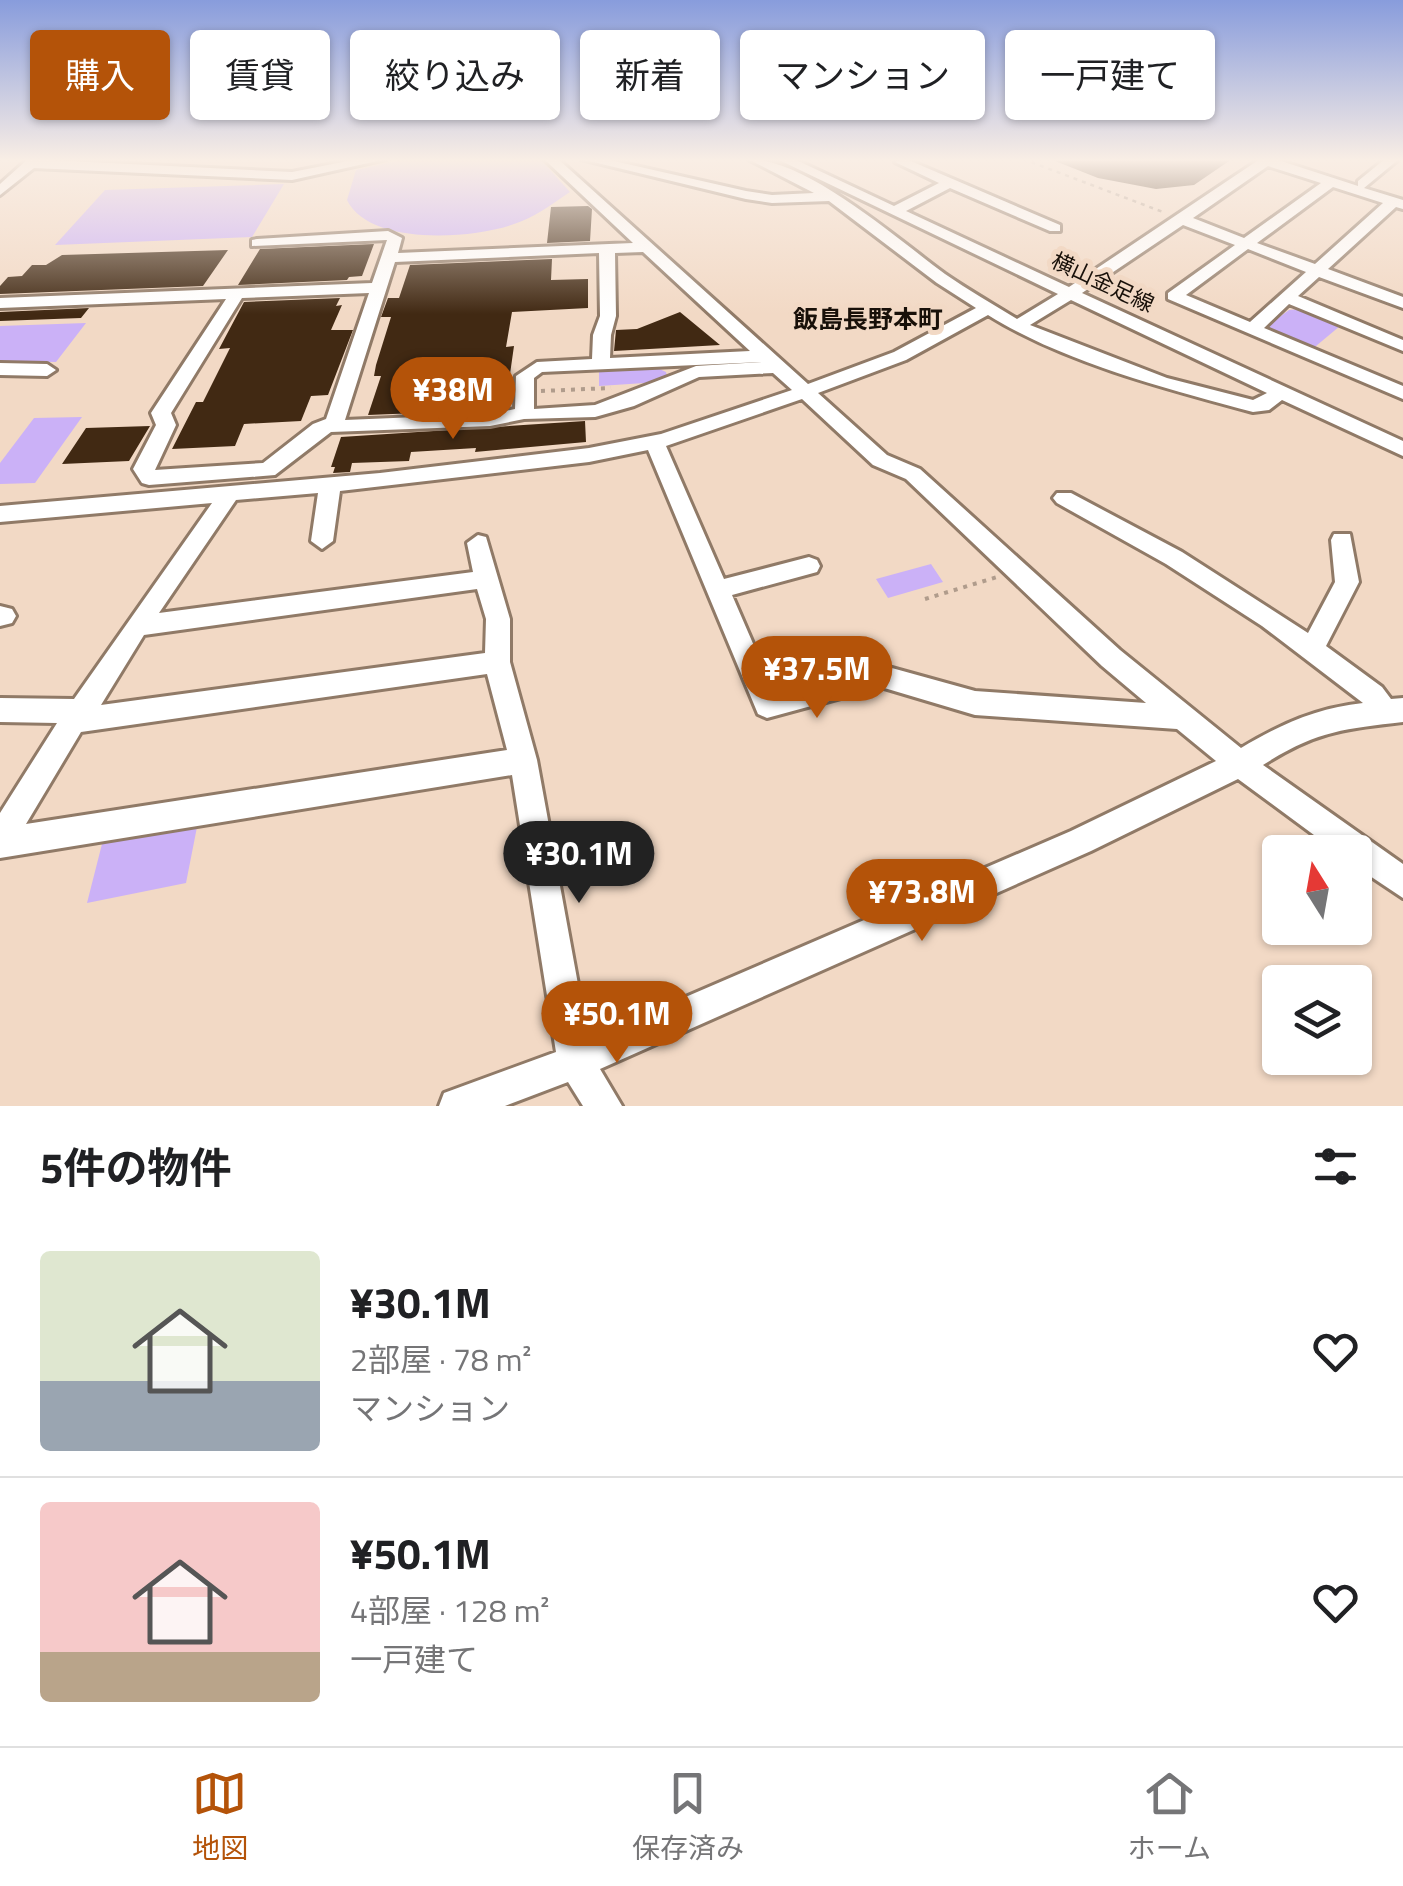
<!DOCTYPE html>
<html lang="ja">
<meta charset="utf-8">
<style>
:root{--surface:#fff;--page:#f2f2f2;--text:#202124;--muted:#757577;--line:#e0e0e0;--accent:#b45309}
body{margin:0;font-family:"Titillium Web","Noto Sans JP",sans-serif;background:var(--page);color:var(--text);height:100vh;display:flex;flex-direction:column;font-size:38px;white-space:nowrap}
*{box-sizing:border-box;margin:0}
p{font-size:32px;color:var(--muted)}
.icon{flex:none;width:55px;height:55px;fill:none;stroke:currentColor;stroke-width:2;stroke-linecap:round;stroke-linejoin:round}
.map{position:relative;height:1106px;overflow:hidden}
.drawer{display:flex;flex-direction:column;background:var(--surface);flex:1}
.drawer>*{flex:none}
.hud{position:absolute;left:30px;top:30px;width:1345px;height:90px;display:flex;gap:20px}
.needle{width:65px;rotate:349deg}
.tools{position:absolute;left:1262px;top:835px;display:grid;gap:20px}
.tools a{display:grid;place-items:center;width:110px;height:110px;border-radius:10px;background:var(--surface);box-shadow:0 2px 8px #0004;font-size:50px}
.price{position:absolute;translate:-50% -85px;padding:0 22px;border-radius:35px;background:var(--accent);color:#fff;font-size:32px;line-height:65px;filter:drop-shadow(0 2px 5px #0008)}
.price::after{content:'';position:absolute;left:50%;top:60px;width:30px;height:22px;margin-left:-15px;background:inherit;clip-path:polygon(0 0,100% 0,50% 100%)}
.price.active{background:#222;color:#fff}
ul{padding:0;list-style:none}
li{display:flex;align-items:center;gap:30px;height:250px;padding:0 40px}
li+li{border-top:2px solid var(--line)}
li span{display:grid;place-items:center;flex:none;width:280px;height:200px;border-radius:10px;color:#555}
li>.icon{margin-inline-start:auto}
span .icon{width:120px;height:120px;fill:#fffc;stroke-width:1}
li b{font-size:42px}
h2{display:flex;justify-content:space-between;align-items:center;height:120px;padding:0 40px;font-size:42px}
.pill{padding:0 35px;border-radius:10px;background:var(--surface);box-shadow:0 2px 8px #0004;font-size:35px;line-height:90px}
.pill.active{background:var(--accent);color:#fff}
.menu{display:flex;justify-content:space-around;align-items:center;height:140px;border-top:2px solid var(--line);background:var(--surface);font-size:28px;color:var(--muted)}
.menu a{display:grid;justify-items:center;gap:5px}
.menu .active{color:var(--accent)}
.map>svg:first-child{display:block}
.green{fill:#cbb1f7}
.building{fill:#412913;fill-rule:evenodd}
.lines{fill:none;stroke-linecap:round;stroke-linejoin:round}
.minor-casing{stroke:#907a67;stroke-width:6}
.path-far1{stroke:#b09c8c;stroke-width:2.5;stroke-dasharray:4 5;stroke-linecap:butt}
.path{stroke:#b09c8c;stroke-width:4;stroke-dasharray:4 6;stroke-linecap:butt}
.minor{fill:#fff;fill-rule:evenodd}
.labels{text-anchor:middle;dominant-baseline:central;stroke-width:10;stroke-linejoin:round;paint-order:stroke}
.far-street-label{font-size:22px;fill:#181009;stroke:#f2d9c5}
.far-quarter-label{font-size:25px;font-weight:bold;fill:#181009;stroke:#f2d9c5}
</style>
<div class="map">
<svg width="1403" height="1106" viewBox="0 0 1403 1106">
<rect width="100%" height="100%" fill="#f2d9c5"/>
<path class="green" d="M406 159H540L570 192C555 202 539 214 522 221 481 239 370 248 347 200L356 170Z
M284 184 252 237 55 245 105 190Z
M1300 309 1340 326 1310 351 1266 327 1289 310Z
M86 323 56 362 0 361V326Z
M655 367 666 372 667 376 660 382 599 386V370Z
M82 417 35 483 0 484V463L34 418Z
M931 564 943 582 888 598 876 579Z
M197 827 186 883 87 903 103 840Z"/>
<path class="building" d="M1050 159H1232L1194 185 1156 189 1098 178Z
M588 206 592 209 590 241 547 243 551 207Z
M374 244 362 276 349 277 347 280 238 285 260 249Z
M228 250 203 286 0 294V286L8 277 22 276 32 265H46L62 255Z
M552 259 551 280 588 279V308L512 312 506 347 514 346 507 395 494 396 492 410 368 415 381 376H374L376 365 391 317H381L388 298H399L410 265ZM477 360 471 392 426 394 433 362Z
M340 298 336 306 342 305 331 330H353L328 395 311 396 301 421 244 424 235 446 172 449 196 402H203L230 348 219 349 244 302Z
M89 308 81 318 0 321V312Z
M680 312 720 345 614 351 616 330 637 329Z
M585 421 586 442 475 452 476 448 411 452 409 461 352 463 350 472 333 473 335 467H331L341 437Z
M150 426 129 461 62 464 86 428Z"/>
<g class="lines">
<g class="minor-casing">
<path id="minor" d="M28 159 292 172 358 159H386L292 180 34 168 0 195V184Z
M544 159H558L808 384 894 352 976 308 937 283 829 201 772 203 746 199 581 159H605L746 191 772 195 814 193 748 159C807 159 897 239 945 274 968 290 993 304 1017 319L1058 294 777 159H794L894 206 939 183 895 162 906 159 1060 225V231H1050L950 188 906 211 1069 287 1260 159H1275L1358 186V181L1385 159H1399L1364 188 1403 200V209L1396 207 1328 269 1403 297V308L1319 277 1298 296 1403 340V351L1289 304 1264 328 1403 386V399L1168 299V293L1235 245 1183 225 1082 293 1403 441V456L1282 400 1269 410 1253 412C1167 389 1063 362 988 315L906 360 818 393 887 455 920 469 1120 650 1241 748C1281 724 1317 708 1363 703L1262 626 1166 564 1057 503 1053 498 1057 493H1071L1182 552 1308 633 1335 582 1331 540 1334 534H1350L1359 582 1326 646 1382 687 1391 699 1403 698V722C1343 729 1316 731 1263 765L1403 864V898L1355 866V852H1337L1238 779 1091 851 600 1069 622 1106H583L568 1082 505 1106H439L444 1093 556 1052 512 775 0 858V813L57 723 0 722V698L74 699 212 503 0 522V506L380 473 589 448 661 434 792 390 773 373 699 377 634 406 595 417 524 419 490 426 331 432 275 475 149 485 142 483 133 469 156 425 151 413 226 299 0 308V298L372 283 387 240 252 246V240L257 239 388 231 402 238 398 253 633 243ZM1268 166 1321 183 1244 238 1193 218ZM1333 187 1383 203 1315 264 1257 243ZM1248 249 1306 272 1250 322 1186 295ZM643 252 750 351 610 358 611 335 616 316 615 253ZM599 253 600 316 593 335 592 359 537 362 516 376 515 409 490 414 345 420 395 262ZM369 293 326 419 313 424 263 463 155 470 176 425 171 413 242 298ZM1071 300 1267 393 1253 400 1167 378 1030 325ZM762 362 696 366 595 405 534 409V378L542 372ZM802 399 873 465 906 479 1102 666 1146 703 975 691 881 665 774 692 732 595 817 572 820 566 817 560 809 557 724 579 666 446ZM648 450 758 714 767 718 881 687 975 715 1177 729 1216 761 1071 831 588 1039 537 760 510 662V619L486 537 478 535 467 543 473 572 159 613 236 500 318 493 311 541 322 549 333 541 340 491 589 462ZM477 589 486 619 485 653 101 705 144 635ZM487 674 507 750 26 824 81 732Z
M0 363 47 364 56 370 47 376 0 375Z
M0 606 12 609 16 616 12 623 0 626Z"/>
</g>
<path class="path-far1" d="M1023 159 1163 212"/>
<path class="path" d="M541 391 611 388
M925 599 997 577"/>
<use href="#minor" class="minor"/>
</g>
<linearGradient id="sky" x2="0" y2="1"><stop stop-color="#889cdc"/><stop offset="0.51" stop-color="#f9eee5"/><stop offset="1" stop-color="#f9eee5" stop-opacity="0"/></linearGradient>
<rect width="1403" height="314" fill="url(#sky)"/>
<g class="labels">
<g class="far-street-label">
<text transform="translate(1103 282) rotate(25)">横山金足線</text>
</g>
<g class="far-quarter-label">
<text x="868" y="319">飯島長野本町</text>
</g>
</g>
</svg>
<div class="tools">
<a><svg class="needle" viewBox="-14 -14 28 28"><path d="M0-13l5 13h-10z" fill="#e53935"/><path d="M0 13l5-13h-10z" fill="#757577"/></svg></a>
<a><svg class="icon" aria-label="layers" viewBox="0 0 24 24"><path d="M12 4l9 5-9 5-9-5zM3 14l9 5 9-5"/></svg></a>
</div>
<b class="price" style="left:453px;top:442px">¥38M</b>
<b class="price" style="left:817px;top:721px">¥37.5M</b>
<b class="price active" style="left:579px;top:906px">¥30.1M</b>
<b class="price" style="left:922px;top:944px">¥73.8M</b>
<b class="price" style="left:617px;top:1066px">¥50.1M</b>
<div class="hud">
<a class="pill active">購入</a>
<a class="pill">賃貸</a>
<a class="pill">絞り込み</a>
<a class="pill">新着</a>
<a class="pill">マンション</a>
<a class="pill">一戸建て</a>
</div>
</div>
<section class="drawer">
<h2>5件の物件<svg class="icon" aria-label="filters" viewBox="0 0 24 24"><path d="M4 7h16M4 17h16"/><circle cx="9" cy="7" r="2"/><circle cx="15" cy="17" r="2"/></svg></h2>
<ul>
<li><span style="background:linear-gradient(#dfe7d0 65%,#9aa5b1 0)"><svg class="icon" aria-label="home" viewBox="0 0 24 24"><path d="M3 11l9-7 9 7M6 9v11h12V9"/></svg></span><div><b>¥30.1M</b><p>2部屋 · 78 m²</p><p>マンション</p></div><svg class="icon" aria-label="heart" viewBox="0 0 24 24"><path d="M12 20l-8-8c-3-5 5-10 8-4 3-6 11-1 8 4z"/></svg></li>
<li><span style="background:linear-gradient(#f6c9c9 75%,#b9a48a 0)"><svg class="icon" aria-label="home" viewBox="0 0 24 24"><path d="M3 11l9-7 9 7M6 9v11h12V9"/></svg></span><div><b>¥50.1M</b><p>4部屋 · 128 m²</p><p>一戸建て</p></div><svg class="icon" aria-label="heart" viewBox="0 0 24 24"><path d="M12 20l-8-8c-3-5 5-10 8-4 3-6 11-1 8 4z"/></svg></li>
</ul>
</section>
<nav class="menu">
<a class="active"><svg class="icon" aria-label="map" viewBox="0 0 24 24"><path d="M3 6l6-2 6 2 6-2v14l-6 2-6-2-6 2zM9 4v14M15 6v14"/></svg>地図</a>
<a><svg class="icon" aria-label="saved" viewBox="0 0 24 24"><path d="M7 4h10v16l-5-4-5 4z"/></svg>保存済み</a>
<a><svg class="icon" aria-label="home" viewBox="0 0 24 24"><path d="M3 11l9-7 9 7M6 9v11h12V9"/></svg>ホーム</a>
</nav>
